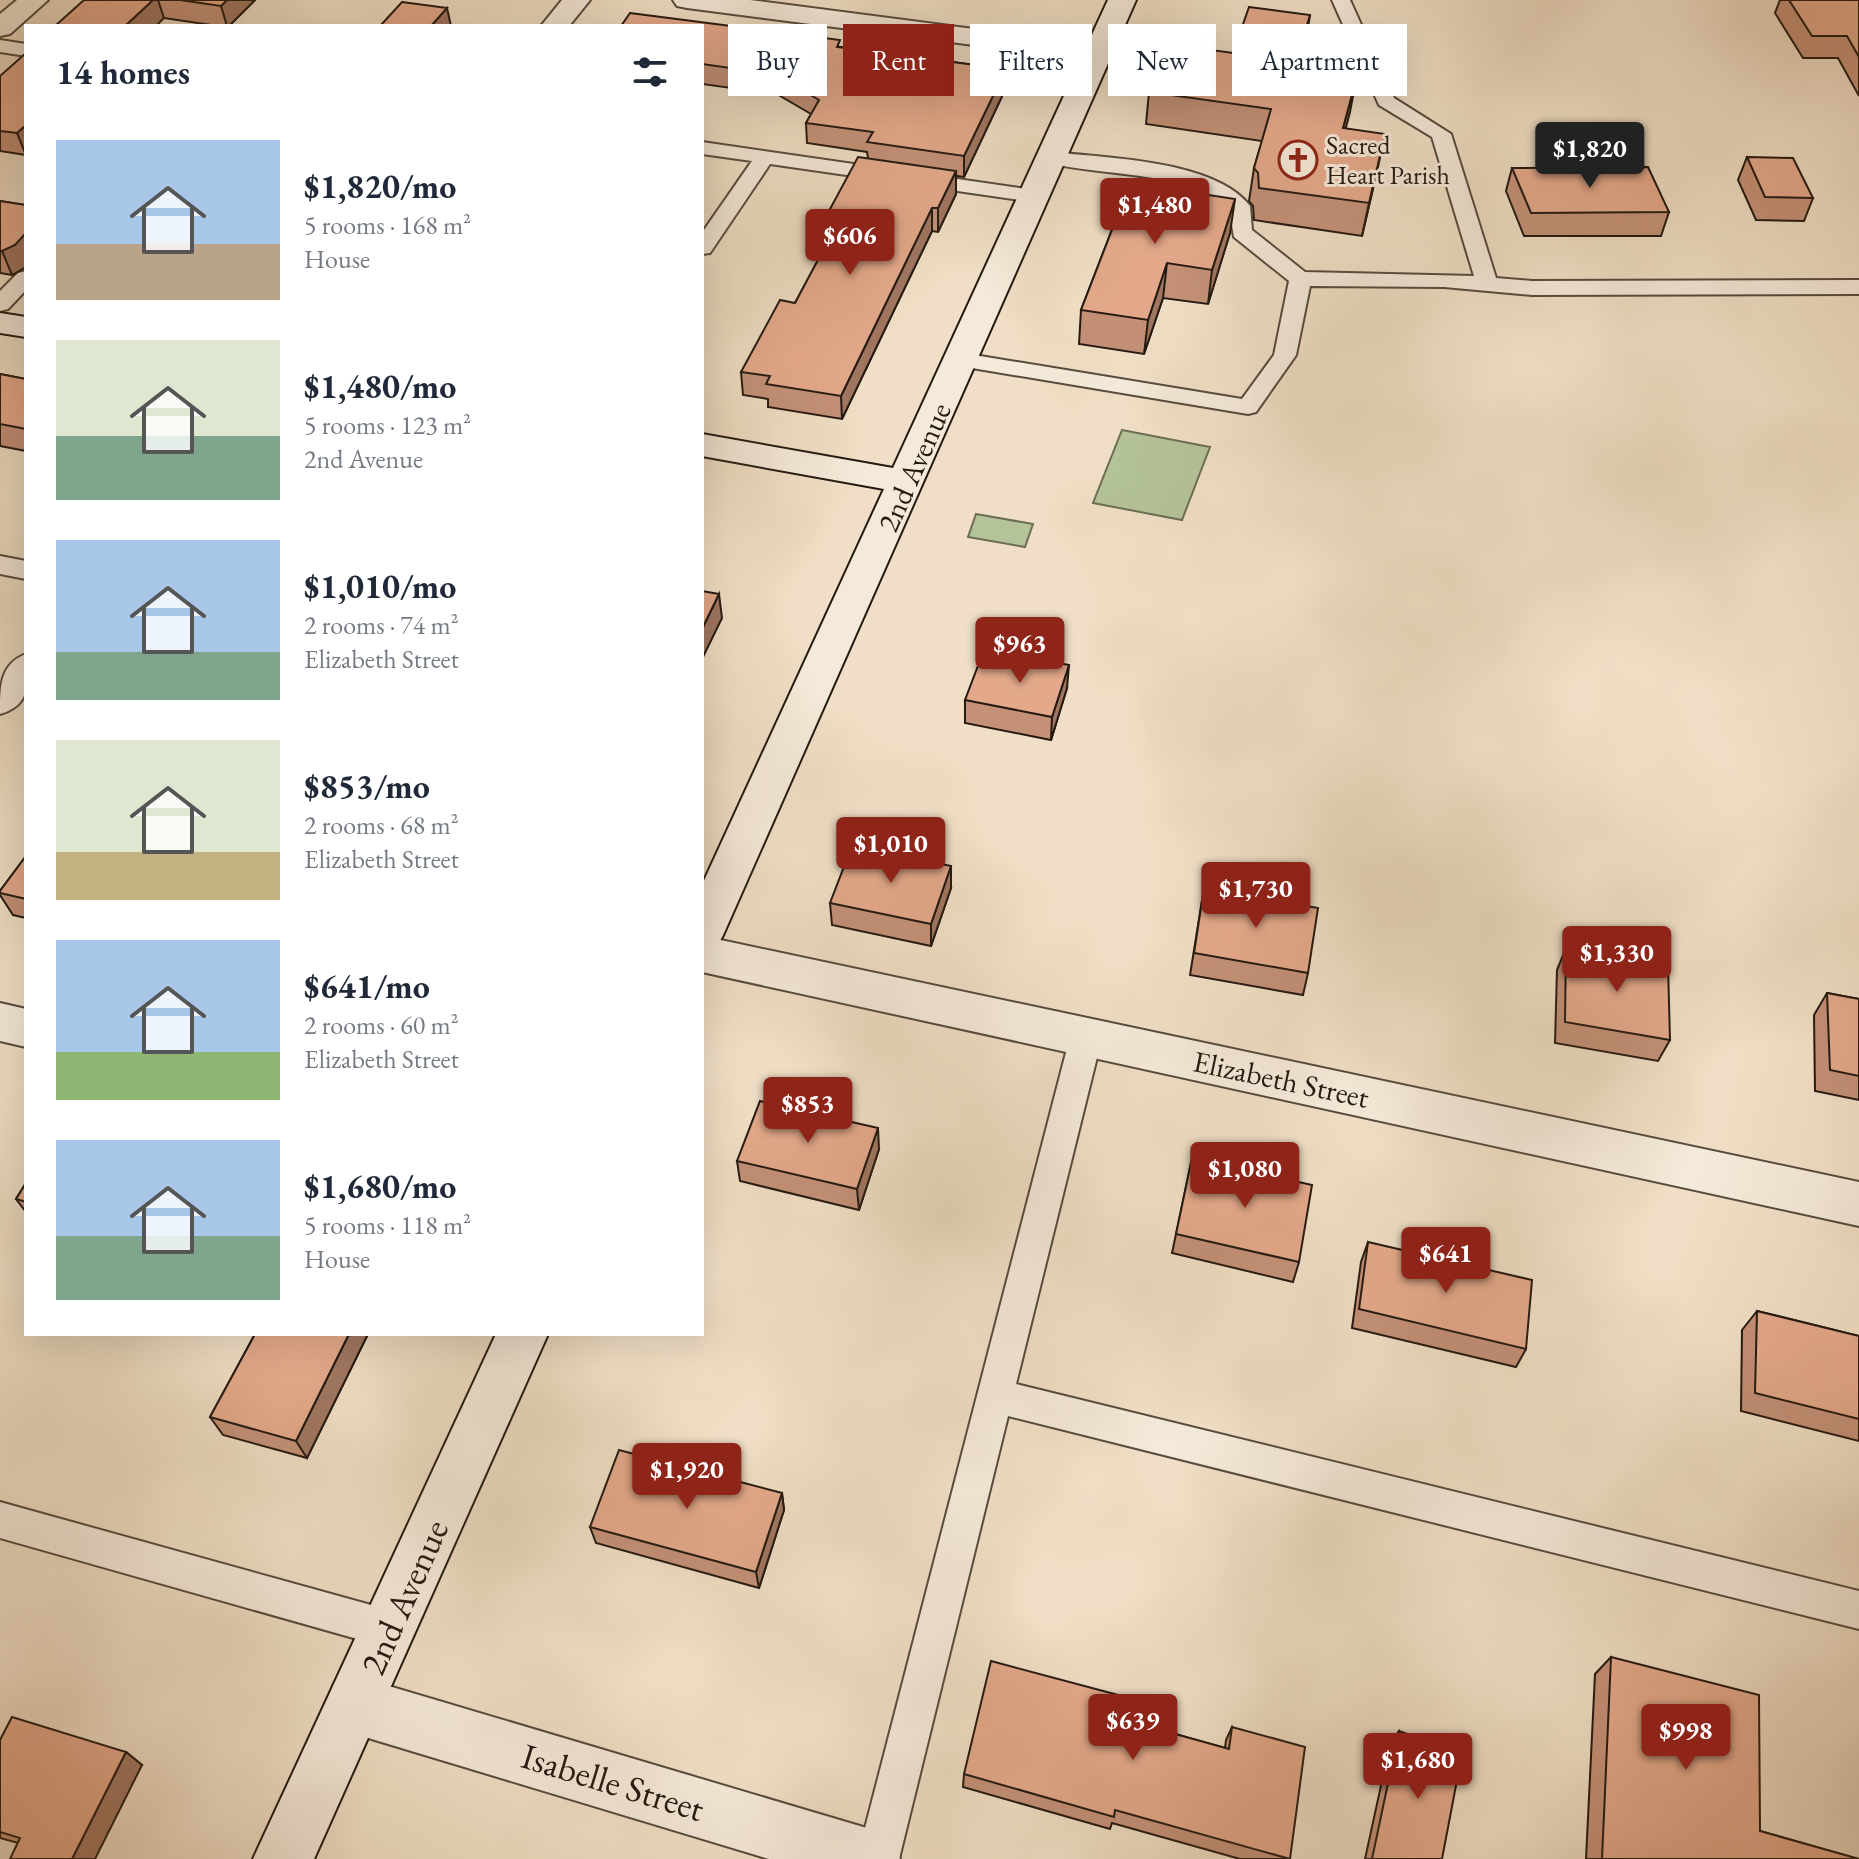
<!DOCTYPE html>
<meta charset="utf-8">
<style>
:root{--surface:#fff;--page:#f2f2f3;--text:#1f2937;--muted:#747a83;--accent:#8f2418}
body{margin:0;font-family:"EB Garamond",serif;background:var(--page);color:var(--text);height:100vh;display:flex;flex-direction:column;font-size:30px;white-space:nowrap}
*{box-sizing:border-box;margin:0}
p{font-size:26px;color:var(--muted)}
.icon{flex:none;width:44px;height:44px;fill:none;stroke:currentColor;stroke-width:2;stroke-linecap:round;stroke-linejoin:round}
.map{position:relative;flex:1;overflow:hidden}
.drawer{position:absolute;left:24px;top:24px;width:680px;height:1312px;display:flex;flex-direction:column;background:var(--surface);border-radius:0px;box-shadow:0 8px 32px #0002}
.drawer>*{flex:none}
.hud{position:absolute;left:728px;top:24px;width:760px;height:72px;display:flex;gap:16px}
.price{position:absolute;translate:-50% -68px;padding:0 18px;border-radius:8px;background:var(--accent);color:#fff;font-size:26px;line-height:52px;filter:drop-shadow(0 2px 4px #0008)}
.price::after{content:'';position:absolute;left:50%;top:48px;width:24px;height:18px;margin-left:-12px;background:inherit;clip-path:polygon(0 0,100% 0,50% 100%)}
.price.current{background:#222;color:#fff}
ul{padding:0;list-style:none}
li{display:flex;align-items:center;gap:24px;height:200px;padding:0 32px}
li span{display:grid;place-items:center;flex:none;width:224px;height:160px;border-radius:0px;color:#555}
li>.icon{margin-inline-start:auto}
span .icon{width:96px;height:96px;fill:#fffc;stroke-width:1}
li b{font-size:34px}
h2{display:flex;justify-content:space-between;align-items:center;height:96px;padding:0 32px;font-size:34px}
.chip{padding:0 28px;border-radius:0px;background:var(--surface);box-shadow:0 8px 32px #0002;font-size:28px;line-height:72px}
.chip.current{background:var(--accent);color:#fff}
.map>svg:first-child{display:block}
.green{fill:#b4c399;stroke:#6c6e56;stroke-width:2}
.lines{fill:none;stroke-linecap:round;stroke-linejoin:round}
.lane-casing{stroke:#574b3f;stroke-width:4}
.street-casing{stroke:#574b3f;stroke-width:4}
.secondary-casing{stroke:#241a12;stroke-width:4}
.lane{fill:#f5eada;fill-rule:evenodd}
.street{fill:#f5eada;fill-rule:evenodd}
.secondary{fill:#f5eada;fill-rule:evenodd}
.wall{fill:#c49178;stroke:#241a12;stroke-width:2}
.shaded-wall{fill:#a07661;stroke:#241a12;stroke-width:2}
.building{fill:#e4a98b;stroke:#241a12;stroke-width:2}
.labels{text-anchor:middle;dominant-baseline:central;stroke-width:6;stroke-linejoin:round;paint-order:stroke}
.far-poi-label{font-size:26px;fill:#241a12;stroke:#f5eada;text-anchor:start}
.street-label{font-size:30px;fill:#241a12;stroke:#f5eada}
.near-street-label{font-size:36px;fill:#241a12;stroke:#f5eada}
</style>
<div class="map">
<svg width="1859" height="1859" viewBox="0 0 1859 1859">
<rect width="100%" height="100%" fill="#f0dfc6"/>
<filter id="stains"><feTurbulence type="fractalNoise" baseFrequency=".0025" numOctaves="4"/><feColorMatrix values="0 0 0 0 .2 0 0 0 0 .09 0 0 0 0 .02 0 0 0 .5 -.17"/></filter>
<radialGradient id="worn" r=".72"><stop offset=".6" stop-color="#630" stop-opacity="0"/><stop offset="1" stop-color="#630" stop-opacity=".3"/></radialGradient>
<path class="green" d="M1122 430 1210 447 1182 520 1093 503Z
M976 514 1033 524 1025 547 968 537Z"/>
<g class="lines">
<g class="lane-casing">
<path id="lane" d="M1332 0H1350L1394 98 1451 134 1496 278 1532 281 1859 280V294L1532 295 1444 287 1310 286 1296 355 1256 412 1248 414 954 365 951 360 954 355 962 353 1242 399 1274 355 1289 281 1234 237 1229 208C1174 168 1108 178 1045 162L1042 158 1045 154 1052 152C1105 158 1215 160 1250 206L1252 230 1305 272 1474 276 1432 137 1379 105Z
M0 40 26 44V56L0 52Z
M702 142 1034 190 1044 196 1034 202 770 164 710 253 702 254V233L752 161 702 154Z
M26 271V290L8 309 0 311V291L18 273Z
M0 556 26 561V579L0 574Z
M1086 1024 1097 1028 1102 1037 1016 1384 1859 1591V1629L1008 1416 899 1859H857L1070 1037 1075 1028Z
M0 1502 389 1610 403 1615 408 1629 403 1643 389 1648 0 1538Z"/>
</g>
<g class="street-casing">
<path id="street" d="M17 0H48L10 34 0 36V14Z
M562 0H590L569 26H541Z
M673 0H750L1098 45 1108 47 1112 53 1108 59 1098 61 687 8 677 6Z
M26 654C26 683 33 704 0 714 0 686 0 664 26 654Z
M702 936 1859 1182V1226L702 972Z
M0 1003 26 1009V1047L0 1041Z
M355 1676 870 1829 892 1837 900 1859H769L355 1734 334 1726 326 1705 334 1684Z"/>
</g>
<g class="secondary-casing">
<path id="secondary" d="M1108 0H1136L724 933 718 945 702 950V885L884 489 702 456V434L893 468Z
M0 313 26 317V337L0 333Z
M496 1334H548L314 1859H253Z"/>
</g>
<use href="#lane" class="lane"/>
<use href="#street" class="street"/>
<use href="#secondary" class="secondary"/>
</g>
<path class="wall" d="M84 0H255L229 26H218L164 18Z
M1780 0H1859V96L1838 58H1803L1775 13Z
M702 26 841 47 1006 69 1005 90 964 177 956 176V194L938 232 932 231 842 419 768 407V399L743 395 741 372 795 303 832 234H830L829 211 868 158 867 152 807 143 806 123 811 114 763 86 760 92 702 84Z
M1305 47 1297 72 1356 80 1345 129 1378 167 1362 236 1254 220 1253 206 1249 201 1254 168 1262 141 1146 124 1149 92 1233 53Z
M0 76 26 155 0 151Z
M1747 157 1813 198 1804 221 1756 220 1738 180Z
M1512 168 1669 212 1661 236H1524L1506 191Z
M1130 183 1230 233 1208 304 1163 298 1144 354 1079 344 1081 310Z
M0 201 26 205V267L12 275 0 273Z
M0 374 26 379V451L0 446Z
M1067 688 1051 740 965 723V700Z
M26 856V918L13 915 0 895V891Z
M951 888 931 946 832 925 830 903Z
M1204 888 1308 973 1303 995 1190 975Z
M1566 948 1670 1040 1658 1061 1555 1043 1557 970Z
M1827 993 1859 999V1100L1815 1091 1814 1015Z
M879 1149 859 1210 740 1181 737 1161Z
M1192 1158 1299 1262 1293 1282 1172 1253Z
M26 1183V1212L16 1199Z
M1368 1242 1526 1349 1516 1367 1352 1328 1361 1262Z
M1757 1311 1859 1336V1441L1741 1411 1742 1330Z
M255 1334H368L307 1458 223 1435 210 1417Z
M782 1493 784 1510 759 1588 596 1543 590 1527Z
M1611 1657 1760 1831 1859 1859H1586L1595 1674Z
M1132 1722 1225 1748 1226 1740 1232 1727 1290 1859H1240L1112 1823 1110 1829 963 1787 964 1774Z
M1399 1731 1442 1859H1365L1390 1744Z
M0 1740 126 1752 142 1765 18 1843 0 1838Z"/>
<path class="shaded-wall" d="M153 0H158L164 18 156 26H125Z
M227 0H255L229 26H227L221 6Z
M447 8 451 26H431Z
M1310 15 1305 47 1288 103 1293 71Z
M762 66 763 86 760 92 758 72Z
M1006 69 1005 90 964 177V156Z
M1356 80 1350 112 1337 161 1343 128Z
M26 125V155L17 133Z
M1385 134 1378 167 1362 236 1369 203Z
M956 171V194L938 232V208Z
M1235 199 1230 233 1208 304 1212 270Z
M932 208V231L842 419 841 396Z
M26 233V267L12 275 2 251Z
M1167 263 1163 298 1144 354 1148 320Z
M719 594 722 618 702 659V629Z
M1069 665 1067 688 1051 740 1052 717Z
M951 866V888L931 946V924Z
M878 1128 879 1149 859 1210 857 1189Z
M349 1334H368L307 1458 296 1441Z
M782 1493 784 1510 759 1588 756 1572Z
M126 1752 142 1765 95 1859H72Z"/>
<path class="building" d="M84 0H153L125 26H55Z
M180 0H227L221 6Z
M1789 0H1859V57L1847 36H1812Z
M402 2 447 8 431 26H380Z
M1249 7 1310 15 1293 71 1356 80 1343 128 1385 134 1369 203 1259 188 1258 173 1254 168 1271 109 1149 92 1167 44 1233 53Z
M630 13 840 40 837 47 1006 69 964 156 867 142 873 132 806 123 819 100 762 66 758 72 702 64V26H621Z
M26 53V125L17 133 0 131V76Z
M858 157 956 171 938 208H932L841 396 766 384 770 376 741 372 780 300 795 303 843 213 829 211Z
M1747 157 1793 158 1813 198 1765 197Z
M1648 167 1669 212 1531 213 1512 168Z
M1130 183 1235 199 1212 270 1167 263 1148 320 1081 310Z
M0 201 26 205V233L15 245 2 251H0Z
M0 374 26 379V429L0 424Z
M702 591 719 594 702 629Z
M1009 653 1069 665 1052 717 965 700 979 663 1004 667Z
M852 846 951 866 931 924 830 903Z
M26 856V899L0 893V891Z
M1204 888 1318 908 1308 973 1194 953Z
M1566 948 1668 965 1670 1040 1565 1022Z
M1827 993 1859 999V1076L1830 1070Z
M760 1101 878 1128 857 1189 737 1161Z
M1192 1158 1312 1185 1299 1262 1176 1234Z
M26 1183V1202L16 1199Z
M1368 1242 1532 1280 1526 1349 1359 1309Z
M1757 1311 1859 1336V1419L1755 1393Z
M255 1334H349L296 1441 210 1417Z
M619 1450 782 1493 756 1572 590 1527Z
M1611 1657 1759 1695 1760 1831 1859 1859H1602Z
M991 1661 1137 1700 1132 1722 1229 1749 1232 1727 1305 1747 1290 1859 1115 1810 1114 1817 964 1774Z
M12 1717 126 1752 72 1859H10L20 1838 0 1832V1740Z
M1399 1731 1462 1754 1442 1859H1372Z"/>
<defs>
<g id="church-ring" transform="scale(2)"><circle r="9.5" fill="#f5eada" stroke="#8f2418" stroke-width="1.5"/><path d="M-1.2-6h2.4v3.5h3.3v2.4h-3.3V6h-2.4V-.1h-3.3v-2.4h3.3Z" fill="#8f2418"/></g>
</defs>
<g fill-rule="evenodd">
<use href="#church-ring" x="1298" y="160"/>
</g>
<g class="labels">
<g class="far-poi-label">
<text x="1326" y="145">Sacred<tspan x="1326" dy="30">Heart Parish</tspan></text>
</g>
<g class="street-label">
<text transform="translate(914 467) rotate(-66)">2nd Avenue</text>
<text transform="translate(1281 1079) rotate(12)">Elizabeth Street</text>
</g>
<g class="near-street-label">
<text transform="translate(404 1597) rotate(-66)">2nd Avenue</text>
<text transform="translate(613 1782) rotate(17)">Isabelle Street</text>
</g>
</g>
<rect width="100%" height="100%" filter="url(#stains)"/>
<rect width="100%" height="100%" fill="url(#worn)"/>
</svg>
<b class="price current" style="left:1590px;top:190px">$1,820</b>
<b class="price" style="left:1155px;top:246px">$1,480</b>
<b class="price" style="left:850px;top:277px">$606</b>
<b class="price" style="left:1020px;top:685px">$963</b>
<b class="price" style="left:891px;top:885px">$1,010</b>
<b class="price" style="left:1256px;top:930px">$1,730</b>
<b class="price" style="left:1617px;top:994px">$1,330</b>
<b class="price" style="left:808px;top:1145px">$853</b>
<b class="price" style="left:1245px;top:1210px">$1,080</b>
<b class="price" style="left:1446px;top:1295px">$641</b>
<b class="price" style="left:687px;top:1511px">$1,920</b>
<b class="price" style="left:1133px;top:1762px">$639</b>
<b class="price" style="left:1686px;top:1772px">$998</b>
<b class="price" style="left:1418px;top:1801px">$1,680</b>
<div class="hud">
<a class="chip">Buy</a>
<a class="chip current">Rent</a>
<a class="chip">Filters</a>
<a class="chip">New</a>
<a class="chip">Apartment</a>
</div>
<section class="drawer">
<h2>14 homes<svg class="icon" aria-label="filters" viewBox="0 0 24 24"><path d="M4 7h16M4 17h16"/><circle cx="9" cy="7" r="2"/><circle cx="15" cy="17" r="2"/></svg></h2>
<ul>
<li><span style="background:linear-gradient(#a9c7e8 65%,#b9a48a 0)"><svg class="icon" aria-label="home" viewBox="0 0 24 24"><path d="M3 11l9-7 9 7M6 9v11h12V9"/></svg></span><div><b>$1,820/mo</b><p>5 rooms · 168 m²</p><p>House</p></div></li>
<li><span style="background:linear-gradient(#dfe7d0 60%,#7fa58c 0)"><svg class="icon" aria-label="home" viewBox="0 0 24 24"><path d="M3 11l9-7 9 7M6 9v11h12V9"/></svg></span><div><b>$1,480/mo</b><p>5 rooms · 123 m²</p><p>2nd Avenue</p></div></li>
<li><span style="background:linear-gradient(#a9c7e8 70%,#7fa58c 0)"><svg class="icon" aria-label="home" viewBox="0 0 24 24"><path d="M3 11l9-7 9 7M6 9v11h12V9"/></svg></span><div><b>$1,010/mo</b><p>2 rooms · 74 m²</p><p>Elizabeth Street</p></div></li>
<li><span style="background:linear-gradient(#dfe7d0 70%,#c2b280 0)"><svg class="icon" aria-label="home" viewBox="0 0 24 24"><path d="M3 11l9-7 9 7M6 9v11h12V9"/></svg></span><div><b>$853/mo</b><p>2 rooms · 68 m²</p><p>Elizabeth Street</p></div></li>
<li><span style="background:linear-gradient(#a9c7e8 70%,#8fb573 0)"><svg class="icon" aria-label="home" viewBox="0 0 24 24"><path d="M3 11l9-7 9 7M6 9v11h12V9"/></svg></span><div><b>$641/mo</b><p>2 rooms · 60 m²</p><p>Elizabeth Street</p></div></li>
<li><span style="background:linear-gradient(#a9c7e8 60%,#7fa58c 0)"><svg class="icon" aria-label="home" viewBox="0 0 24 24"><path d="M3 11l9-7 9 7M6 9v11h12V9"/></svg></span><div><b>$1,680/mo</b><p>5 rooms · 118 m²</p><p>House</p></div></li>
</ul>
</section>
</div>
